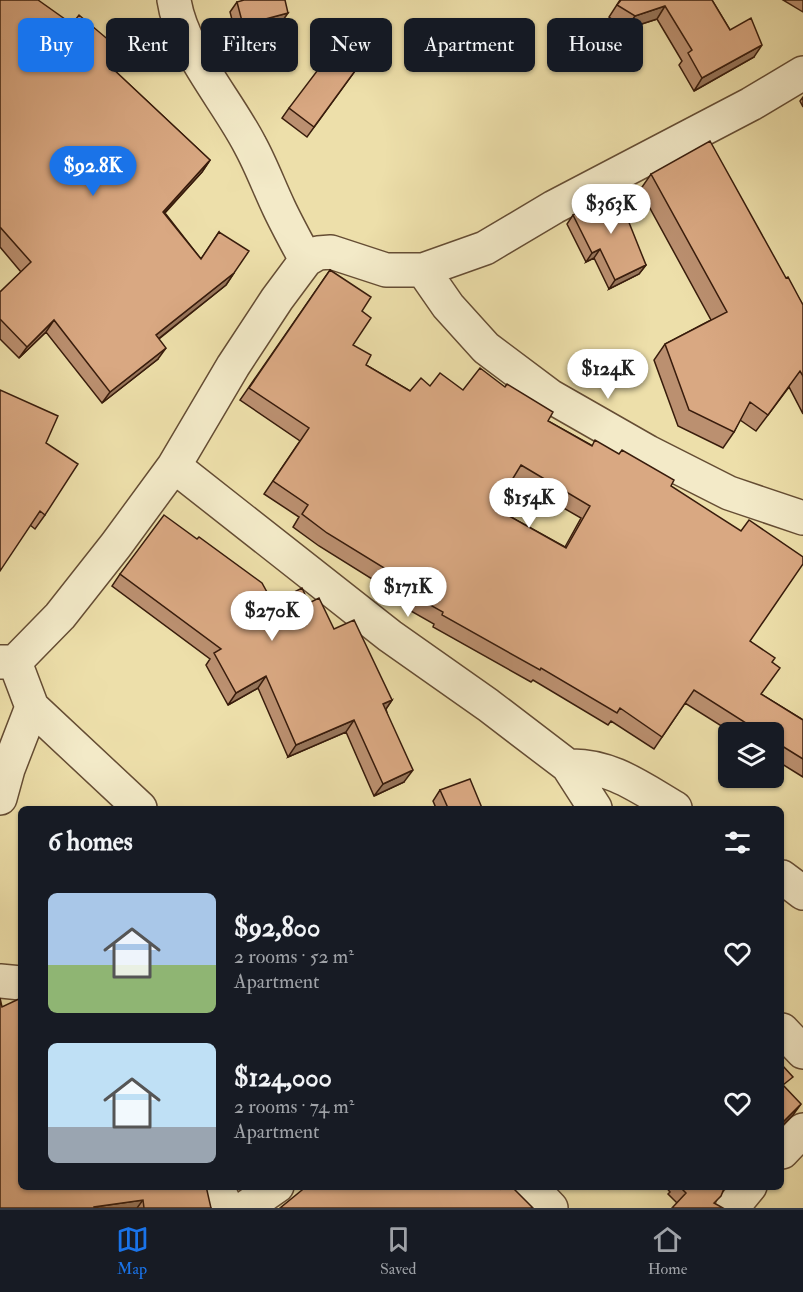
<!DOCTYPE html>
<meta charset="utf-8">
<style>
:root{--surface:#171b24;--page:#20242c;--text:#f1f3f6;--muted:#9ea1a6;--line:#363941;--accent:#1a73e8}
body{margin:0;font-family:"IM FELL Double Pica",serif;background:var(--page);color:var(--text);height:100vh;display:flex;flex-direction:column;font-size:22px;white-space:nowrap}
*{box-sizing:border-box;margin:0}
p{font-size:20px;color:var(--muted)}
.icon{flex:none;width:33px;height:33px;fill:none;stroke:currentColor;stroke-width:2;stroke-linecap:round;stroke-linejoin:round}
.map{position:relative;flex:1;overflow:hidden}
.details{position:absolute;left:18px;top:806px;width:766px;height:384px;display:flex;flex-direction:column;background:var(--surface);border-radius:9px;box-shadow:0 2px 4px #0004}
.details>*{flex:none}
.banner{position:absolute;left:18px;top:18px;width:768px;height:54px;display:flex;gap:12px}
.buttons{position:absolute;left:718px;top:722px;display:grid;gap:12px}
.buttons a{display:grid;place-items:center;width:66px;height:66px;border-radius:9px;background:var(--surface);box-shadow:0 2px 4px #0004;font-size:30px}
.price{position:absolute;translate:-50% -51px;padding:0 14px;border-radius:21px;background:#fff;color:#222;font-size:20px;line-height:39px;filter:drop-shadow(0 2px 3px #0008)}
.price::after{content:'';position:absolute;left:50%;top:36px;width:18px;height:14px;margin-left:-9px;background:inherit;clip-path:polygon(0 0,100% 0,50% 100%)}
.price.active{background:var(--accent);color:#fff}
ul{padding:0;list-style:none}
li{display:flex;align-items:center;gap:18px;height:150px;padding:0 30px}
li span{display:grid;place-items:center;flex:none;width:168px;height:120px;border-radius:9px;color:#555}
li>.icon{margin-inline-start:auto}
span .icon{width:72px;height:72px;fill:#fffc;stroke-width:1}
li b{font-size:26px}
h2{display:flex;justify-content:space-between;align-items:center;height:72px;padding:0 30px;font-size:26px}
.chip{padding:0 21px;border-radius:9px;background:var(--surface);box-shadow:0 2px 4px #0004;font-size:21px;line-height:54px}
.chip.active{background:var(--accent);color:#fff}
.tabs{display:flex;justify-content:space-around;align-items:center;height:84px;border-top:2px solid var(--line);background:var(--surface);font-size:16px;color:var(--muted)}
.tabs a{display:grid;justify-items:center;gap:3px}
.tabs .active{color:var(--accent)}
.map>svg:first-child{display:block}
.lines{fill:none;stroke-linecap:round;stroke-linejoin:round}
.minor-casing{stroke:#654d34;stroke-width:36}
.minor{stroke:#f3eac8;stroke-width:33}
.wall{fill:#bb9070;stroke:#381c0c;stroke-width:1.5;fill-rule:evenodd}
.shaded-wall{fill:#98765b;stroke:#381c0c;stroke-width:1.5}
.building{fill:#d9a882;stroke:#381c0c;stroke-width:1.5;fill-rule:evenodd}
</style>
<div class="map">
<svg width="803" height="1208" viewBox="0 0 803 1208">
<rect width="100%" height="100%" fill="#eddfaa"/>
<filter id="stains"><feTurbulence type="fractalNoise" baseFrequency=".00333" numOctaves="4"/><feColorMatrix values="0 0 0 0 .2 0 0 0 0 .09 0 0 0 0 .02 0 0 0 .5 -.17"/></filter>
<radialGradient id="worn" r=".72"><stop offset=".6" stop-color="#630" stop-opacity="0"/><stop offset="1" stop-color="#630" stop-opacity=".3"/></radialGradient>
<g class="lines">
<g class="minor-casing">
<path id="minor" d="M174 0C181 49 227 100 250 145 261 165 269 187 279 208 287 225 297 243 306 260
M423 270 448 306 486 348 550 396 648 452 729 493 803 518
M174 466 390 636 488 705 568 766 595 808
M0 662H15L60 616 116 545 174 466 233 366 277 299 306 260 318 253 331 252 386 270H423L485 248 554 207 751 104 803 73
M15 662 32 707 140 808
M568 766C609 764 641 788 675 808
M0 798 8 769 32 707
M782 877 803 893
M0 981 21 983
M782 1030 803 1052
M782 1152 803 1130
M216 1186 227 1208
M530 1186 551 1208
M245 1208 277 1186
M732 1208 750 1186"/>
</g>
<use href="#minor" class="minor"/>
</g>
<path class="wall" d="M0 0 116 65 113 69 210 160 202 172 165 213 201 259 219 232 234 273 226 285 159 339 158 359 102 403 46 332 19 358 0 339V292L21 272 0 247Z
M620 0H712L730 30 754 57 694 91 679 65 682 61 657 19 626 29 609 17Z
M783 0H803V12Z
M237 2 281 23 236 35 230 12Z
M363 60 307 137 282 118 289 108Z
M803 97V107L800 101Z
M651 174 786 278 803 305V414L789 387 756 431 740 420 734 432 723 448 678 426 654 360 665 344 711 320 640 190Z
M573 215 646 265 639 274 609 289 594 258 586 262 567 224Z
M330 270 362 311 353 345 366 365 410 391 430 386 463 390 548 421 591 445 671 486 750 641 772 662 761 694 803 720V777L774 759V732H731L685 703 654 749 611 721 608 725 533 680 531 682 433 627 434 624 381 594 385 587 319 546 293 527 299 517 264 494 300 441 240 400ZM513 479 581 518 565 547 495 508Z
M46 443 45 515 35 529 30 525Z
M120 574 273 603H309L334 629 392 700 386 709 404 782 374 796 346 732 288 757 258 688 228 705 206 665 210 659 112 586Z
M440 790 482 808H436L433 801Z
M2 1007 211 1208H0Z
M665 1186H725L724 1188 677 1203 668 1194 670 1192Z"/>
<path class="shaded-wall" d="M665 6 657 19 626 29 635 16Z
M288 13 281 23 236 35 243 25Z
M762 45 754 57 694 91 702 78Z
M210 160 202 172 155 223 163 212Z
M600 249 594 258 586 262 592 253Z
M646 265 639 274 609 289 615 280Z
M234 273 226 285 148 347 156 335Z
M54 320 46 332 19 358 27 347Z
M166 348 158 359 102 403 110 392Z
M266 676 258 688 228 705 236 693Z
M392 700 384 712 383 704Z
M354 720 346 732 288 757 296 745Z
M413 770 404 782 374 796 383 784Z
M801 1104 793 1115 782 1126V1123Z
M143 1200 137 1208H93L94 1207Z"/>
<path class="building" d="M0 0H38L72 24 79 15 124 53 112 68 210 160 163 212 201 259 219 232 249 251 234 273 156 335 166 348 110 392 54 320 27 347 0 319V292L31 262 0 227Z
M244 0H285L288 13 243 25 237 2Z
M621 0H712L730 30 751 18 762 45 702 78 688 53 692 50 665 6 635 16 617 5Z
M339 42 363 60 314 127 289 108Z
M710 141 786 278 788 277 803 305V376L800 371 768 415 750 402 734 432 689 410 665 344 727 312 651 174Z
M616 190 646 265 615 280 600 249 592 253 573 215Z
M330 270 371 297 362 311 371 318 353 345 371 355 366 365 410 391 421 378 430 386 440 373 463 390 480 368 505 387 507 384 553 412 548 421 592 446 595 440 619 454 622 450 674 480 671 486 741 531 749 520 803 557V564L750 641 775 658 772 662 780 668 761 694 803 720V759L774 741V732H760L694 690 662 737 620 708 617 713 541 668 540 670 442 615 443 612 389 582 394 574 327 533 302 514 308 505 273 481 309 428 249 388ZM521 465 590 506 566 548 495 508Z
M0 390 58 416 46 443 78 464 45 515 40 511 0 571Z
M164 515 197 539 199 537 262 583 273 603 302 588 309 603 319 598 334 629 354 620 392 700 383 704 413 770 383 784 354 720 296 745 266 676 236 693 214 653 221 649 120 574Z
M470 779 482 808H448L440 790Z
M0 998 2 1007 21 998V1186H206L211 1208H144L143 1200 94 1207V1208H0Z
M782 1065 793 1077 783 1085 801 1104 782 1123Z
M307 1186H497L500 1189 502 1186H511L533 1208H280Z
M679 1186H725L721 1196 714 1203 723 1208H672L686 1193Z"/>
<rect width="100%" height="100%" filter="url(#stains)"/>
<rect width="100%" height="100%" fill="url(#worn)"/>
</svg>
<div class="buttons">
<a><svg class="icon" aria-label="layers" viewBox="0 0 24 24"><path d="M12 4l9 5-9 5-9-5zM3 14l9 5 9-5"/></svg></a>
</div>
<b class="price active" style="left:93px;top:197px">$92.8K</b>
<b class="price" style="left:611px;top:235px">$363K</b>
<b class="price" style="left:608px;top:400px">$124K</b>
<b class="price" style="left:529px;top:529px">$154K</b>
<b class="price" style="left:408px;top:618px">$171K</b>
<b class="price" style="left:272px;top:642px">$270K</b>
<div class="banner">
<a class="chip active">Buy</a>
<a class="chip">Rent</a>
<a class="chip">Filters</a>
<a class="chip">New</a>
<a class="chip">Apartment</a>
<a class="chip">House</a>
</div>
<section class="details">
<h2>6 homes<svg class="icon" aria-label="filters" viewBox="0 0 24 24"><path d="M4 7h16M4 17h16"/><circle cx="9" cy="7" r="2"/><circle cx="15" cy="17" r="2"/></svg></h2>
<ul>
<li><span style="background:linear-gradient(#a9c7e8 60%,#8fb573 0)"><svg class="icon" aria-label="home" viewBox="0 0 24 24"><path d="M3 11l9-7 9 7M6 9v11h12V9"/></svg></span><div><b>$92,800</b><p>2 rooms · 52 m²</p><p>Apartment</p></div><svg class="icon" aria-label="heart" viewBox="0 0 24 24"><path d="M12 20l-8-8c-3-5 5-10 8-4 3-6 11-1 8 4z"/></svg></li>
<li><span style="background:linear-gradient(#bfe0f5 70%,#9aa5b1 0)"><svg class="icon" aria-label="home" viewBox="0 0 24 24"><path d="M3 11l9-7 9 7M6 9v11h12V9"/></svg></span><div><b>$124,000</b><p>2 rooms · 74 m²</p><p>Apartment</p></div><svg class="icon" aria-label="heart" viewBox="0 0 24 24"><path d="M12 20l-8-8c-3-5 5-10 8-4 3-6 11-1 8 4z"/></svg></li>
</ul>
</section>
</div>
<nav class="tabs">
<a class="active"><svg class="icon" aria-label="map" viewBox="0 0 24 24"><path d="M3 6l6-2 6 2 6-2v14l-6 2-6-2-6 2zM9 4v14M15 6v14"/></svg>Map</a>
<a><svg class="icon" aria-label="saved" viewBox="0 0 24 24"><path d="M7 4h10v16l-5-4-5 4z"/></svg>Saved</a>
<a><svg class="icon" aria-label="home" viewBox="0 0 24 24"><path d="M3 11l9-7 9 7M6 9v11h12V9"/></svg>Home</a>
</nav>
